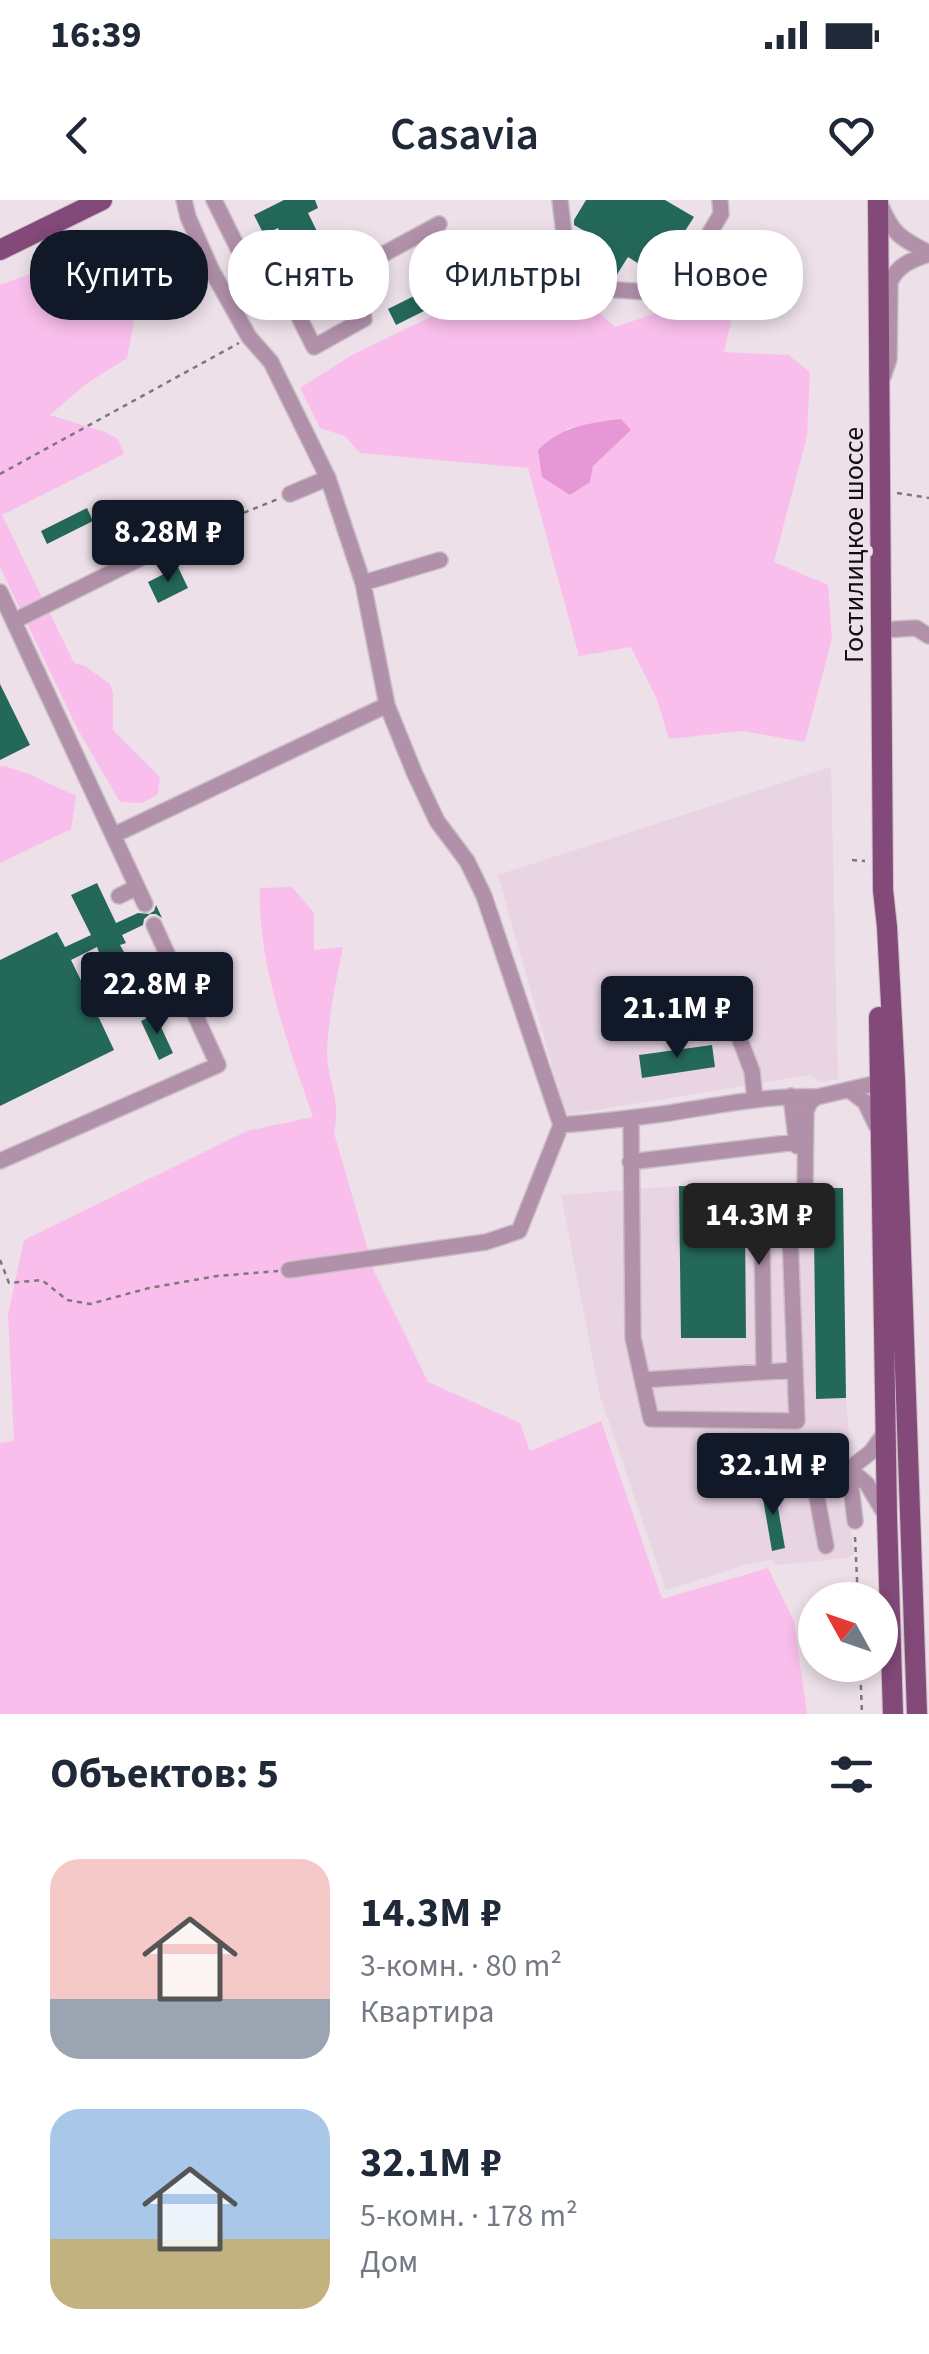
<!DOCTYPE html>
<html lang="ru">
<meta charset="utf-8">
<style>
:root{--surface:#fff;--page:#f6f6f7;--text:#1f2937;--muted:#747a83;--accent:#111827}
body{margin:0;font-family:"Source Sans 3",sans-serif;background:var(--page);color:var(--text);height:100vh;display:flex;flex-direction:column;font-size:38px;white-space:nowrap}
*{box-sizing:border-box;margin:0}
p{font-size:32px;color:var(--muted)}
.icon{flex:none;width:55px;height:55px;fill:none;stroke:currentColor;stroke-width:2;stroke-linecap:round;stroke-linejoin:round}
.map{position:relative;height:1514px;overflow:hidden}
.sheet{display:flex;flex-direction:column;background:var(--surface);flex:1}
.sheet>*{flex:none}
.top-card{position:absolute;left:30px;top:30px;width:870px;height:90px;display:flex;gap:20px}
.needle{width:65px;rotate:310deg}
.controls{position:absolute;left:798px;top:1382px;display:grid;gap:20px}
.controls a{display:grid;place-items:center;width:100px;height:100px;border-radius:50%;background:var(--surface);box-shadow:0 5px 15px #0003;font-size:50px}
.price{position:absolute;translate:-50% -85px;padding:0 22px;border-radius:10px;background:var(--accent);color:#fff;font-size:32px;line-height:65px;filter:drop-shadow(0 2px 5px #0008)}
.price::after{content:'';position:absolute;left:50%;top:60px;width:30px;height:22px;margin-left:-15px;background:inherit;clip-path:polygon(0 0,100% 0,50% 100%)}
.price.selected{background:#222;color:#fff}
ul{padding:0;list-style:none}
li{display:flex;align-items:center;gap:30px;height:250px;padding:0 50px}
li span{display:grid;place-items:center;flex:none;width:280px;height:200px;border-radius:30px;color:#555}
li>.icon{margin-inline-start:auto}
span .icon{width:120px;height:120px;fill:#fffc;stroke-width:1}
li b{font-size:42px}
h2{display:flex;justify-content:space-between;align-items:center;height:120px;padding:0 50px;font-size:42px}
.tag{padding:0 35px;border-radius:40px;background:var(--surface);box-shadow:0 5px 15px #0003;font-size:35px;line-height:90px}
.tag.selected{background:var(--accent);color:#fff}
.status{display:flex;justify-content:space-between;align-items:center;height:70px;padding:0 50px;background:var(--surface);direction:ltr}
.status svg{height:28px;fill:currentColor}
header{display:flex;justify-content:space-between;align-items:center;height:130px;padding:0 50px;background:var(--surface);font-size:45px;font-weight:600}
.map>svg:first-child{display:block}
.built{fill:#e8d4e3}
.green{fill:#f9beec;fill-rule:evenodd}
.water{fill:#e598d5}
.building{fill:#246859}
.lines{fill:none;stroke-linecap:round;stroke-linejoin:round}
.minor-tunnel{stroke:#ccc0c9;stroke-width:15;stroke-dasharray:15 8;stroke-linecap:butt}
.minor-casing{stroke:#cabec6;stroke-width:18}
.major-casing{stroke:#cabec6;stroke-width:22}
.path{stroke:#7f767c;stroke-width:2.5;stroke-dasharray:5 5;stroke-linecap:butt}
.minor{stroke:#b190aa;stroke-width:15}
.major{stroke:#834978;stroke-width:20}
.labels{text-anchor:middle;dominant-baseline:central;stroke-width:10;stroke-linejoin:round;paint-order:stroke}
.street-label{font-size:28px;fill:#120e11;stroke:#ede0e9}
</style>
<div class="status"><b>16:39</b><svg viewBox="0 0 49 12"><path d="M0 12V9h3v3zM5 12V6h3v6zM10 12V3h3v9zM15 12V0h3v12zM26 1h20v11H26zM47 4h2v5h-2z"/></svg></div>
<header><svg class="icon" aria-label="back" viewBox="0 0 24 24"><path d="M15 5l-7 7 7 7"/></svg>Casavia<svg class="icon" aria-label="heart" viewBox="0 0 24 24"><path d="M12 20l-8-8c-3-5 5-10 8-4 3-6 11-1 8 4z"/></svg></header>
<div class="map">
<svg width="929" height="1514" viewBox="0 0 929 1514">
<rect width="100%" height="100%" fill="#ede0e9"/>
<path class="built" d="M831 567 838 879 820 882 810 875 566 915 498 675Z
M679 986 682 1138 746 1137 745 1018 814 1017 816 1199H846L851 1258 842 1269 854 1354 847 1358 777 1365 772 1359 744 1365 666 1390 600 1196 561 995Z"/>
<path class="green" d="M96 40 116 45 135 115 127 158 86 184 50 215 105 232 118 239 124 254 2 315 74 463 85 466 110 484 113 494V530L160 577 158 594 142 603 120 602 78 530 0 367V85L44 69 54 58Z
M502 61 549 75 588 103 615 127 653 114 714 67 738 89 724 152 788 155 810 172 807 236 774 362 828 385 832 438 805 542 742 531 669 539 657 499 631 447 579 456 528 268 360 253 345 236 320 228 300 188 352 155 484 91ZM621 219 630 230 593 266 566 229Z
M5 566 29 574 76 596 71 629 0 663V567Z
M292 687 314 713V750L343 747C336 780 329 814 327 848 326 879 342 900 334 933L374 1071 428 1182 520 1223 530 1251 601 1221 662 1399 768 1368 794 1421 807 1514H0V1243L14 1241 8 1115 24 1040 247 931 313 917C289 846 257 763 260 688Z"/>
<path class="water" d="M621 219 631 230 593 266 590 282 570 295 542 277 538 250C562 226 589 223 621 219Z"/>
<path class="building" d="M284 0H315L318 8 308 13 337 72 347 67 351 75 341 81 349 103 321 117 278 28 264 35 254 15Z
M586 0H665L694 17 670 54 660 48 647 69 628 57 616 76 584 56 595 37 574 25V20Z
M466 70 474 86 396 125 388 109Z
M87 308 93 321 47 344 41 331Z
M178 367 188 388 158 403 148 382Z
M0 484 30 545 0 560Z
M97 683 116 723 138 713 149 714 154 711 156 705 162 718 156 714H150L144 719 143 725 122 735 126 743 120 745 132 766 118 774 106 752 100 755 97 747 71 760 92 803V813L99 818 114 850 0 906V760L57 732 65 747 91 735 71 695Z
M155 814 173 853 159 860 141 821Z
M712 845 715 867 642 878 639 855Z
M679 986H745V989H794L798 998 806 1000 814 996 816 988H843L846 1198 816 1199 814 1032 817 1029 818 1018 812 1008 801 1009 795 1018H745L746 1138H681Z
M774 1285 785 1348 772 1351 761 1287Z"/>
<g class="lines">
<path class="minor-tunnel" d="M805 989 807 1018"/>
<g class="minor-casing">
<path id="minor" d="M184 0 188 17 212 71 249 137 271 162 328 278 363 383 387 505 414 572 437 621 467 661 484 696 561 925 519 1031 486 1042 289 1070
M214 0 265 103 287 93 314 147 364 119 358 88 367 63 439 24
M560 0 567 60 577 78 602 89 648 92 690 66 721 14 720 0
M881 6C893 35 902 39 929 53
M883 177 889 159 890 82C898 65 911 60 929 54
M290 294 328 278
M363 383 440 360
M0 392 145 704
M14 421 169 344
M882 430 916 428 929 436
M114 635 387 505
M119 696 137 687
M102 807 176 773
M737 832 752 871 755 899
M849 890 865 902 876 925
M791 896 797 946
M631 919 633 1138 651 1219 797 1221 790 1034
M561 925C597 922 633 918 670 913 719 905 768 895 817 897
M0 961 218 865 154 725
M630 962 805 941
M805 989 806 911 810 902 817 897 886 881
M764 1172 762 1036 790 1034 807 1024V1018
M643 1180 795 1170
M849 1269 871 1252 886 1231
M849 1269 855 1321
M826 1346 813 1276 835 1269H849L867 1284 885 1314"/>
</g>
<g class="major-casing">
<path id="major" d="M878 0 883 690 887 727 895 879 917 1514
M0 50 102 0
M879 817 887 1317 893 1514"/>
</g>
<path class="path" d="M0 274 239 143
M897 293 929 298
M179 339 278 299
M852 660 865 661
M0 1060 9 1083 42 1080 67 1100 90 1104 149 1088 217 1076 278 1071
M855 1337 858 1400
M860 1465 862 1514"/>
<use href="#minor" class="minor"/>
<use href="#major" class="major"/>
</g>
<g class="labels">
<g class="street-label">
<text transform="translate(854 345) rotate(-90)">Гостилицкое шоссе</text>
</g>
</g>
</svg>
<div class="controls">
<a><svg class="needle" viewBox="-14 -14 28 28"><path d="M0-13l5 13h-10z" fill="#e53935"/><path d="M0 13l5-13h-10z" fill="#747a83"/></svg></a>
</div>
<b class="price" style="left:168px;top:385px">8.28M ₽</b>
<b class="price" style="left:157px;top:837px">22.8M ₽</b>
<b class="price" style="left:677px;top:861px">21.1M ₽</b>
<b class="price selected" style="left:759px;top:1068px">14.3M ₽</b>
<b class="price" style="left:773px;top:1318px">32.1M ₽</b>
<div class="top-card">
<a class="tag selected">Купить</a>
<a class="tag">Снять</a>
<a class="tag">Фильтры</a>
<a class="tag">Новое</a>
</div>
</div>
<section class="sheet">
<h2>Объектов: 5<svg class="icon" aria-label="filters" viewBox="0 0 24 24"><path d="M4 7h16M4 17h16"/><circle cx="9" cy="7" r="2"/><circle cx="15" cy="17" r="2"/></svg></h2>
<ul>
<li><span style="background:linear-gradient(#f6c9c9 70%,#9aa5b1 0)"><svg class="icon" aria-label="home" viewBox="0 0 24 24"><path d="M3 11l9-7 9 7M6 9v11h12V9"/></svg></span><div><b>14.3M ₽</b><p>3-комн. · 80 m²</p><p>Квартира</p></div></li>
<li><span style="background:linear-gradient(#a9c7e8 65%,#c2b280 0)"><svg class="icon" aria-label="home" viewBox="0 0 24 24"><path d="M3 11l9-7 9 7M6 9v11h12V9"/></svg></span><div><b>32.1M ₽</b><p>5-комн. · 178 m²</p><p>Дом</p></div></li>
</ul>
</section>
